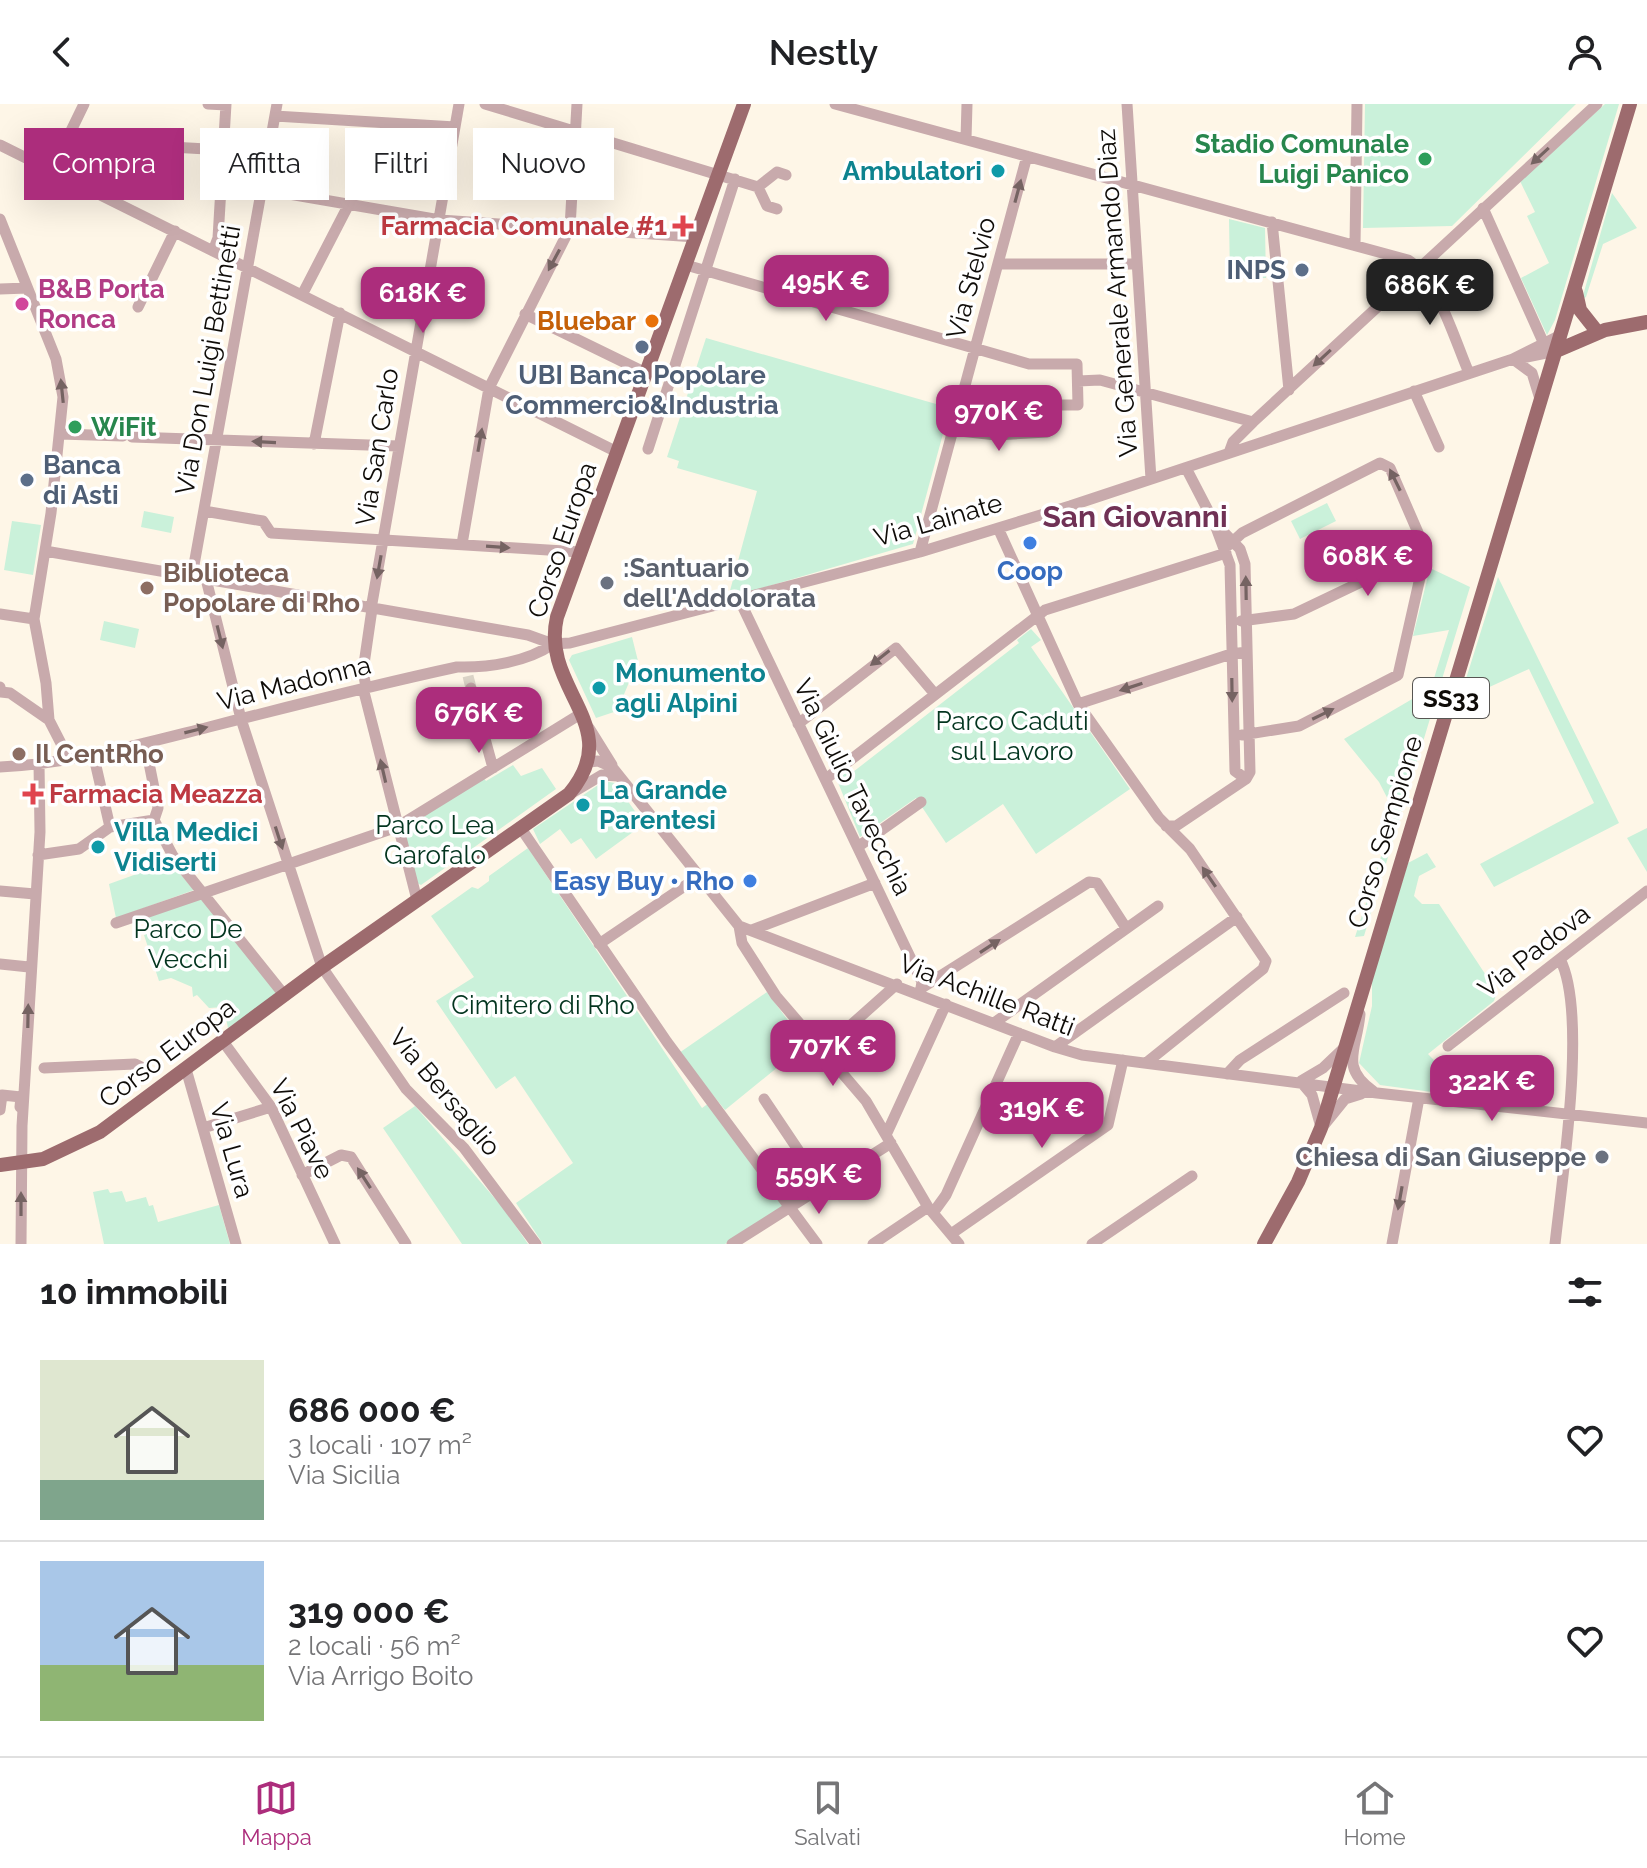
<!DOCTYPE html>
<html lang="it">
<meta charset="utf-8">
<style>
:root{--surface:#fff;--page:#f2f2f2;--text:#202124;--muted:#757577;--line:#e0e0e0;--accent:#ac2d7c}
body{margin:0;font-family:Raleway,sans-serif;background:var(--page);color:var(--text);height:100vh;display:flex;flex-direction:column;font-size:30px;white-space:nowrap}
*{box-sizing:border-box;margin:0}
p{font-size:26px;color:var(--muted)}
.icon{flex:none;width:44px;height:44px;fill:none;stroke:currentColor;stroke-width:2;stroke-linecap:round;stroke-linejoin:round}
.map{position:relative;height:1140px;overflow:hidden}
.drawer{display:flex;flex-direction:column;background:var(--surface);flex:1}
.drawer>*{flex:none}
.hud{position:absolute;left:24px;top:24px;width:800px;height:72px;display:flex;gap:16px}
.price{position:absolute;translate:-50% -68px;padding:0 18px;border-radius:16px;background:var(--accent);color:#fff;font-size:26px;line-height:52px;filter:drop-shadow(0 2px 4px #0008)}
.price::after{content:'';position:absolute;left:50%;top:48px;width:24px;height:18px;margin-left:-12px;background:inherit;clip-path:polygon(0 0,100% 0,50% 100%)}
.price.selected{background:#222;color:#fff}
ul{padding:0;list-style:none}
li{display:flex;align-items:center;gap:24px;height:200px;padding:0 40px}
li+li{border-top:2px solid var(--line)}
li span{display:grid;place-items:center;flex:none;width:224px;height:160px;border-radius:0px;color:#555}
li>.icon{margin-inline-start:auto}
span .icon{width:96px;height:96px;fill:#fffc;stroke-width:1}
li b{font-size:34px}
h2{display:flex;justify-content:space-between;align-items:center;height:96px;padding:0 40px;font-size:34px}
.chip{padding:0 28px;border-radius:0px;background:var(--surface);box-shadow:0 8px 32px #0002;font-size:28px;line-height:72px}
.chip.selected{background:var(--accent);color:#fff}
header{display:flex;justify-content:space-between;align-items:center;height:104px;padding:0 40px;background:var(--surface);font-size:36px;font-weight:600}
.tab-bar{display:flex;justify-content:space-around;align-items:center;height:112px;border-top:2px solid var(--line);background:var(--surface);font-size:22px;color:var(--muted)}
.tab-bar a{display:grid;justify-items:center;gap:4px}
.tab-bar .selected{color:var(--accent)}
.map>svg:first-child{display:block}
.green{fill:#caf1da}
.lines{fill:none;stroke-linecap:round;stroke-linejoin:round}
.minor-tunnel{stroke:#dad3c6;stroke-width:11;stroke-dasharray:11 5.5;stroke-linecap:butt}
.minor{stroke:#c8aaac;stroke-width:11}
.major{stroke:#9d6b6e;stroke-width:14}
.oneway{fill:#756362}
.leisure-dot{fill:#2e9e5b;stroke:#fff;stroke-width:3}
.culture-dot{fill:#0f9aa8;stroke:#fff;stroke-width:3}
.health-dot{fill:#e0444e;stroke:#fff;stroke-width:3}
.service-dot{fill:#5c6f8a;stroke:#fff;stroke-width:3}
.hotel-dot{fill:#d1479c;stroke:#fff;stroke-width:3}
.food-dot{fill:#e8710a;stroke:#fff;stroke-width:3}
.shop-dot{fill:#3f7fe0;stroke:#fff;stroke-width:3}
.worship-dot{fill:#6b7280;stroke:#fff;stroke-width:3}
.education-dot{fill:#8d6e63;stroke:#fff;stroke-width:3}
.labels{text-anchor:middle;dominant-baseline:central;stroke-width:7;stroke-linejoin:round;paint-order:stroke}
.shield{fill:#fff;stroke:#575552;stroke-width:2}
.shield-label{font-size:24px;font-weight:bold;fill:#0f0c08}
.leisure-label{font-size:26px;font-weight:bold;fill:#27864d;stroke:#fff;text-anchor:end}
.culture-label{font-size:26px;font-weight:bold;fill:#0d838f;stroke:#fff;text-anchor:start}
.health-label{font-size:26px;font-weight:bold;fill:#be3a42;stroke:#fff;text-anchor:end}
.service-label{font-size:26px;font-weight:bold;fill:#4e5e75;stroke:#fff;text-anchor:end}
.street-label{font-size:26px;fill:#0f0c08;stroke:#fff}
.hotel-label{font-size:26px;font-weight:bold;fill:#b23c85;stroke:#fff;text-anchor:start}
.food-label{font-size:26px;font-weight:bold;fill:#c56008;stroke:#fff;text-anchor:end}
.worship-label{font-size:26px;font-weight:bold;fill:#5b616d;stroke:#fff;text-anchor:start}
.shop-label{font-size:26px;font-weight:bold;fill:#366cbe;stroke:#fff}
.education-label{font-size:26px;font-weight:bold;fill:#785e54;stroke:#fff;text-anchor:start}
.park-label{font-size:26px;fill:#03351f;stroke:#fff}
.quarter-label{font-size:30px;font-weight:bold;fill:#703155;stroke:#fff}
</style>
<header><svg class="icon" aria-label="back" viewBox="0 0 24 24"><path d="M15 5l-7 7 7 7"/></svg>Nestly<svg class="icon" aria-label="person" viewBox="0 0 24 24"><circle cx="12" cy="8" r="4"/><path d="M4 21q1-7 8-7t8 7"/></svg></header>
<div class="map">
<svg width="1647" height="1140" viewBox="0 0 1647 1140">
<rect width="100%" height="100%" fill="#fef6e7"/>
<path class="green" d="M1365 0H1576L1452 122 1363 124Z
M1605 0H1619L1555 216 1547 231 1521 174 1549 159 1527 112 1535 108 1520 77Z
M1612 89 1637 124 1603 140 1586 193 1582 195Z
M1229 115 1265 124 1266 174H1230Z
M706 234 950 304 913 440 728 494 757 387 677 364 679 357 667 353Z
M1327 399 1336 417 1300 435 1291 417Z
M144 407 174 413 171 429 141 423Z
M12 417 41 421 33 471 4 466Z
M1430 464 1470 483 1364 832 1355 833 1395 709 1379 678 1344 635 1431 584 1449 526 1413 532Z
M1498 473 1619 719 1494 783 1480 760 1594 699 1529 565 1459 597Z
M104 517 139 525 135 544 100 536Z
M1031 525 1041 536 1031 543 1130 685 1036 750 1003 700 946 739 916 694 860 733 837 676 850 665 853 668 1019 539 1017 536Z
M632 533 638 557 617 607 596 614 569 556 572 551Z
M513 661 521 672 542 664 556 685 421 781 417 779 402 725 483 673 486 677Z
M604 677 615 679 644 720 596 755 581 734 571 740 560 725 540 740 533 725Z
M1647 724V768L1627 734Z
M528 744 702 1004 709 999 783 1102 725 1140H543L516 1099 573 1059 515 972 496 985 436 897 474 873 431 812 472 783 478 785 489 777V772Z
M1427 749 1436 763 1419 772 1414 792 1422 800H1439L1497 888 1494 897 1428 950 1454 977V991L1380 981 1359 959 1372 902V875L1408 759Z
M170 758 194 786 116 814 109 780Z
M200 794 278 890 228 924 224 903 209 904 197 891 193 893 192 883 171 874 159 877 144 831 148 829 146 812Z
M767 888 798 930 783 946 789 954 725 1006 679 949Z
M415 1002 504 1105 528 1140H462L383 1024Z
M108 1085 110 1089 122 1087 126 1098 146 1093 149 1102 153 1101 158 1118 219 1101 230 1140H104L93 1088Z"/>
<g class="lines">
<path class="minor-tunnel" d="M468 572 471 584"/>
<path class="minor" d="M208 0 226 1
M485 0 758 83 767 102 777 105
M835 0 1408 156C1437 174 1455 237 1469 269
M1127 0 1151 375
M275 12 455 23
M966 35 967 0
M66 37 224 46
M0 41 617 348
M52 66 84 0
M758 83 777 68 786 71
M260 85 440 116 696 133
M1483 104 1544 240
M0 115 56 255 63 293 51 409 34 515 0 510
M1272 118 1289 286
M1355 141 1357 0
M213 147 218 134 226 0
M999 160H1137
M686 161 1029 260H1077L1078 301H959
M0 185 27 184
M302 191 349 100
M138 203 175 127
M525 210 646 269
M1522 254 1556 247
M1513 255 1532 269 1540 295
M1078 277 1100 276 1253 318
M1414 287 1439 343
M951 326 996 331 1047 328
M60 330 123 332
M132 333 398 342
M314 340 340 209
M648 345 735 75
M1229 349 1233 338 1253 318 1597 0
M1186 364 1214 418 1230 461 1235 667 1246 675 1250 668 1245 460 1240 445 1214 418
M204 407 263 417 271 429 580 448
M998 424 1078 600 1159 714 1190 745 1266 857 1263 865 1146 959
M462 440 489 284 570 124 577 0
M1229 441 1242 429 1380 359 1390 364 1426 447 1398 571 1299 622 1242 631
M45 447 528 531 553 540 570 539 920 448 1070 402 1513 255 1561 231
M920 448 1027 52
M192 472 277 0
M206 475 241 615 322 863 406 985 464 1044 536 1140
M739 495 922 878 920 890
M371 505 459 0
M34 515 46 579 49 616 69 655
M1241 517 1294 510 1426 447
M0 583 1 588 10 589 49 616
M366 583 363 567 372 505
M363 584 417 796
M471 584 493 664
M1078 600 1231 550 1247 548
M798 620 896 544 934 589
M589 624 612 661
M145 639 158 704 154 716
M93 649 110 723 154 716
M589 658 598 657 612 663 739 822 1055 943 1082 951 1377 989 1647 1019
M0 663C70 660 141 640 209 623 291 602 374 581 457 563 488 564 527 558 553 540
M827 674 1045 506 1226 449
M570 690 602 671 618 672
M154 716 173 752 285 892
M1166 722H1176L1246 675
M520 723 667 938 817 1140
M859 742 921 698
M38 751 79 745 110 723
M0 787 35 790
M116 819 397 723 582 609
M739 822 742 839 776 892 866 997 928 1103 959 1140
M752 826 875 779
M599 840 698 773
M0 860 29 863
M923 883 1089 778 1097 779 1126 824
M1360 910C1357 945 1339 963 1373 987
M994 919 1158 802
M222 936 271 1003 335 1140
M1448 942 1647 787
M1055 943 1237 813
M823 946 897 880
M44 964 135 960 145 965
M186 965 236 1140
M1227 970 1240 956 1344 889
M1301 977 1323 964 1344 944
M1301 978 1312 991 1321 1023
M764 995 823 1083
M0 1006 2 991 21 993 20 1003
M1324 1021 1345 995 1361 990
M203 1024 271 1003
M886 1031 946 900
M302 1071 341 1051 351 1053 406 1140
M933 1109 946 1091 1019 929
M951 1130 1108 1021 1123 956
M21 1140 22 1022 40 728 39 659
M732 1140 891 1039
M873 1140 928 1103
M1092 1140 1192 1072
M1392 1140 1419 994
M1555 1140C1562 1075 1588 909 1560 855"/>
<path class="major" d="M1576 188 1580 206 1595 225
M1556 247 1605 226 1647 218
M0 1061 43 1055 100 1028 322 863 569 690C627 621 540 586 557 513L744 0
M1264 1140 1298 1078 1321 1024 1630 0"/>
</g>
<defs><path id="oneway-solid" d="M-6-.8H1V-3.2L6.5 0L1 3.2V.8H-6Z" transform="scale(2)"/></defs>
<g class="oneway">
<use href="#oneway-solid" transform="translate(1540 52) rotate(137)"/>
<use href="#oneway-solid" transform="translate(1018 87) rotate(-75)"/>
<use href="#oneway-solid" transform="translate(554 156) rotate(118)"/>
<use href="#oneway-solid" transform="translate(1322 254) rotate(137)"/>
<use href="#oneway-solid" transform="translate(62 287) rotate(-96)"/>
<use href="#oneway-solid" transform="translate(480 336) rotate(-80)"/>
<use href="#oneway-solid" transform="translate(264 338) rotate(-177)"/>
<use href="#oneway-solid" transform="translate(1395 376) rotate(-116)"/>
<use href="#oneway-solid" transform="translate(498 443) rotate(4)"/>
<use href="#oneway-solid" transform="translate(379 463) rotate(100)"/>
<use href="#oneway-solid" transform="translate(1246 484) rotate(-91)"/>
<use href="#oneway-solid" transform="translate(220 533) rotate(76)"/>
<use href="#oneway-solid" transform="translate(880 554) rotate(142)"/>
<use href="#oneway-solid" transform="translate(1131 583) rotate(162)"/>
<use href="#oneway-solid" transform="translate(1232 586) rotate(89)"/>
<use href="#oneway-solid" transform="translate(1323 610) rotate(-26)"/>
<use href="#oneway-solid" transform="translate(196 626) rotate(-14)"/>
<use href="#oneway-solid" transform="translate(383 667) rotate(-103)"/>
<use href="#oneway-solid" transform="translate(279 734) rotate(72)"/>
<use href="#oneway-solid" transform="translate(1209 773) rotate(-124)"/>
<use href="#oneway-solid" transform="translate(990 842) rotate(-33)"/>
<use href="#oneway-solid" transform="translate(28 912) rotate(-89)"/>
<use href="#oneway-solid" transform="translate(364 1074) rotate(-123)"/>
<use href="#oneway-solid" transform="translate(1400 1094) rotate(100)"/>
<use href="#oneway-solid" transform="translate(21 1100) rotate(-90)"/>
</g>
<g class="leisure-dot">
<circle cx="1425" cy="55" r="8"/>
<circle cx="75" cy="323" r="8"/>
</g>
<g class="culture-dot">
<circle cx="998" cy="67" r="8"/>
<circle cx="599" cy="584" r="8"/>
<circle cx="583" cy="701" r="8"/>
<circle cx="98" cy="743" r="8"/>
</g>
<g class="health-dot">
<path d="M679 110h8v8h8v8h-8v8h-8v-8h-8v-8h8z"/>
<path d="M29 678h8v8h8v8h-8v8h-8v-8h-8v-8h8z"/>
</g>
<g class="service-dot">
<circle cx="1302" cy="166" r="8"/>
<circle cx="642" cy="243" r="8"/>
<circle cx="27" cy="376" r="8"/>
</g>
<circle class="hotel-dot" cx="22" cy="200" r="8"/>
<circle class="food-dot" cx="652" cy="217" r="8"/>
<g class="shop-dot">
<circle cx="1030" cy="439" r="8"/>
<circle cx="750" cy="777" r="8"/>
</g>
<g class="worship-dot">
<circle cx="607" cy="479" r="8"/>
<circle cx="1602" cy="1053" r="8"/>
</g>
<g class="education-dot">
<circle cx="147" cy="484" r="8"/>
<circle cx="19" cy="650" r="8"/>
</g>
<g class="labels">
<rect class="shield" x="1413" y="574" width="76" height="40" rx="6"/>
<g class="shield-label">
<text x="1451" y="594">SS33</text>
</g>
<g class="leisure-label">
<text x="1409" y="40">Stadio Comunale<tspan x="1409" dy="30">Luigi Panico</tspan></text>
<text x="91" y="323" text-anchor="start">WiFit</text>
</g>
<g class="culture-label">
<text x="982" y="67" text-anchor="end">Ambulatori</text>
<text x="615" y="569">Monumento<tspan x="615" dy="30">agli Alpini</tspan></text>
<text x="599" y="686">La Grande<tspan x="599" dy="30">Parentesi</tspan></text>
<text x="114" y="728">Villa Medici<tspan x="114" dy="30">Vidiserti</tspan></text>
</g>
<g class="health-label">
<text x="667" y="122">Farmacia Comunale #1</text>
<text x="49" y="690" text-anchor="start">Farmacia Meazza</text>
</g>
<g class="service-label">
<text x="1286" y="166">INPS</text>
<text x="642" y="271" text-anchor="middle">UBI Banca Popolare<tspan x="642" dy="30">Commercio&amp;Industria</tspan></text>
<text x="43" y="361" text-anchor="start">Banca<tspan x="43" dy="30">di Asti</tspan></text>
</g>
<g class="street-label">
<text transform="translate(971 174) rotate(-75)">Via Stelvio</text>
<text transform="translate(1117 189) rotate(-94)">Via Generale Armando Diaz</text>
<text transform="translate(208 256) rotate(-80)">Via Don Luigi Bettinetti</text>
<text transform="translate(377 343) rotate(-81)">Via San Carlo</text>
<text transform="translate(938 416) rotate(-16)">Via Lainate</text>
<text transform="translate(562 436) rotate(-71)">Corso Europa</text>
<text transform="translate(294 579) rotate(-14)">Via Madonna</text>
<text transform="translate(853 683) rotate(64)">Via Giulio Tavecchia</text>
<text transform="translate(1385 728) rotate(-73)">Corso Sempione</text>
<text transform="translate(1534 847) rotate(-38)">Via Padova</text>
<text transform="translate(987 891) rotate(21)">Via Achille Ratti</text>
<text transform="translate(167 949) rotate(-37)">Corso Europa</text>
<text transform="translate(445 988) rotate(50)">Via Bersaglio</text>
<text transform="translate(302 1025) rotate(63)">Via Piave</text>
<text transform="translate(232 1046) rotate(74)">Via Lura</text>
</g>
<g class="hotel-label">
<text x="38" y="185">B&amp;B Porta<tspan x="38" dy="30">Ronca</tspan></text>
</g>
<g class="food-label">
<text x="636" y="217">Bluebar</text>
</g>
<g class="worship-label">
<text x="623" y="464">:Santuario<tspan x="623" dy="30">dell'Addolorata</tspan></text>
<text x="1586" y="1053" text-anchor="end">Chiesa di San Giuseppe</text>
</g>
<g class="shop-label">
<text x="1030" y="467">Coop</text>
<text x="734" y="777" text-anchor="end">Easy Buy • Rho</text>
</g>
<g class="education-label">
<text x="163" y="469">Biblioteca<tspan x="163" dy="30">Popolare di Rho</tspan></text>
<text x="35" y="650">Il CentRho</text>
</g>
<g class="park-label">
<text x="1012" y="617">Parco Caduti<tspan x="1012" dy="30">sul Lavoro</tspan></text>
<text x="435" y="721">Parco Lea<tspan x="435" dy="30">Garofalo</tspan></text>
<text x="188" y="825">Parco De<tspan x="188" dy="30">Vecchi</tspan></text>
<text x="543" y="901">Cimitero di Rho</text>
</g>
<g class="quarter-label">
<text x="1135" y="412">San Giovanni</text>
</g>
</g>
</svg>
<b class="price" style="left:826px;top:219px">495K €</b>
<b class="price selected" style="left:1430px;top:223px">686K €</b>
<b class="price" style="left:423px;top:231px">618K €</b>
<b class="price" style="left:999px;top:349px">970K €</b>
<b class="price" style="left:1368px;top:494px">608K €</b>
<b class="price" style="left:479px;top:651px">676K €</b>
<b class="price" style="left:833px;top:984px">707K €</b>
<b class="price" style="left:1492px;top:1019px">322K €</b>
<b class="price" style="left:1042px;top:1046px">319K €</b>
<b class="price" style="left:819px;top:1112px">559K €</b>
<div class="hud">
<a class="chip selected">Compra</a>
<a class="chip">Affitta</a>
<a class="chip">Filtri</a>
<a class="chip">Nuovo</a>
</div>
</div>
<section class="drawer">
<h2>10 immobili<svg class="icon" aria-label="filters" viewBox="0 0 24 24"><path d="M4 7h16M4 17h16"/><circle cx="9" cy="7" r="2"/><circle cx="15" cy="17" r="2"/></svg></h2>
<ul>
<li><span style="background:linear-gradient(#dfe7d0 75%,#7fa58c 0)"><svg class="icon" aria-label="home" viewBox="0 0 24 24"><path d="M3 11l9-7 9 7M6 9v11h12V9"/></svg></span><div><b>686 000 €</b><p>3 locali · 107 m²</p><p>Via Sicilia</p></div><svg class="icon" aria-label="heart" viewBox="0 0 24 24"><path d="M12 20l-8-8c-3-5 5-10 8-4 3-6 11-1 8 4z"/></svg></li>
<li><span style="background:linear-gradient(#a9c7e8 65%,#8fb573 0)"><svg class="icon" aria-label="home" viewBox="0 0 24 24"><path d="M3 11l9-7 9 7M6 9v11h12V9"/></svg></span><div><b>319 000 €</b><p>2 locali · 56 m²</p><p>Via Arrigo Boito</p></div><svg class="icon" aria-label="heart" viewBox="0 0 24 24"><path d="M12 20l-8-8c-3-5 5-10 8-4 3-6 11-1 8 4z"/></svg></li>
</ul>
</section>
<nav class="tab-bar">
<a class="selected"><svg class="icon" aria-label="map" viewBox="0 0 24 24"><path d="M3 6l6-2 6 2 6-2v14l-6 2-6-2-6 2zM9 4v14M15 6v14"/></svg>Mappa</a>
<a><svg class="icon" aria-label="saved" viewBox="0 0 24 24"><path d="M7 4h10v16l-5-4-5 4z"/></svg>Salvati</a>
<a><svg class="icon" aria-label="home" viewBox="0 0 24 24"><path d="M3 11l9-7 9 7M6 9v11h12V9"/></svg>Home</a>
</nav>
